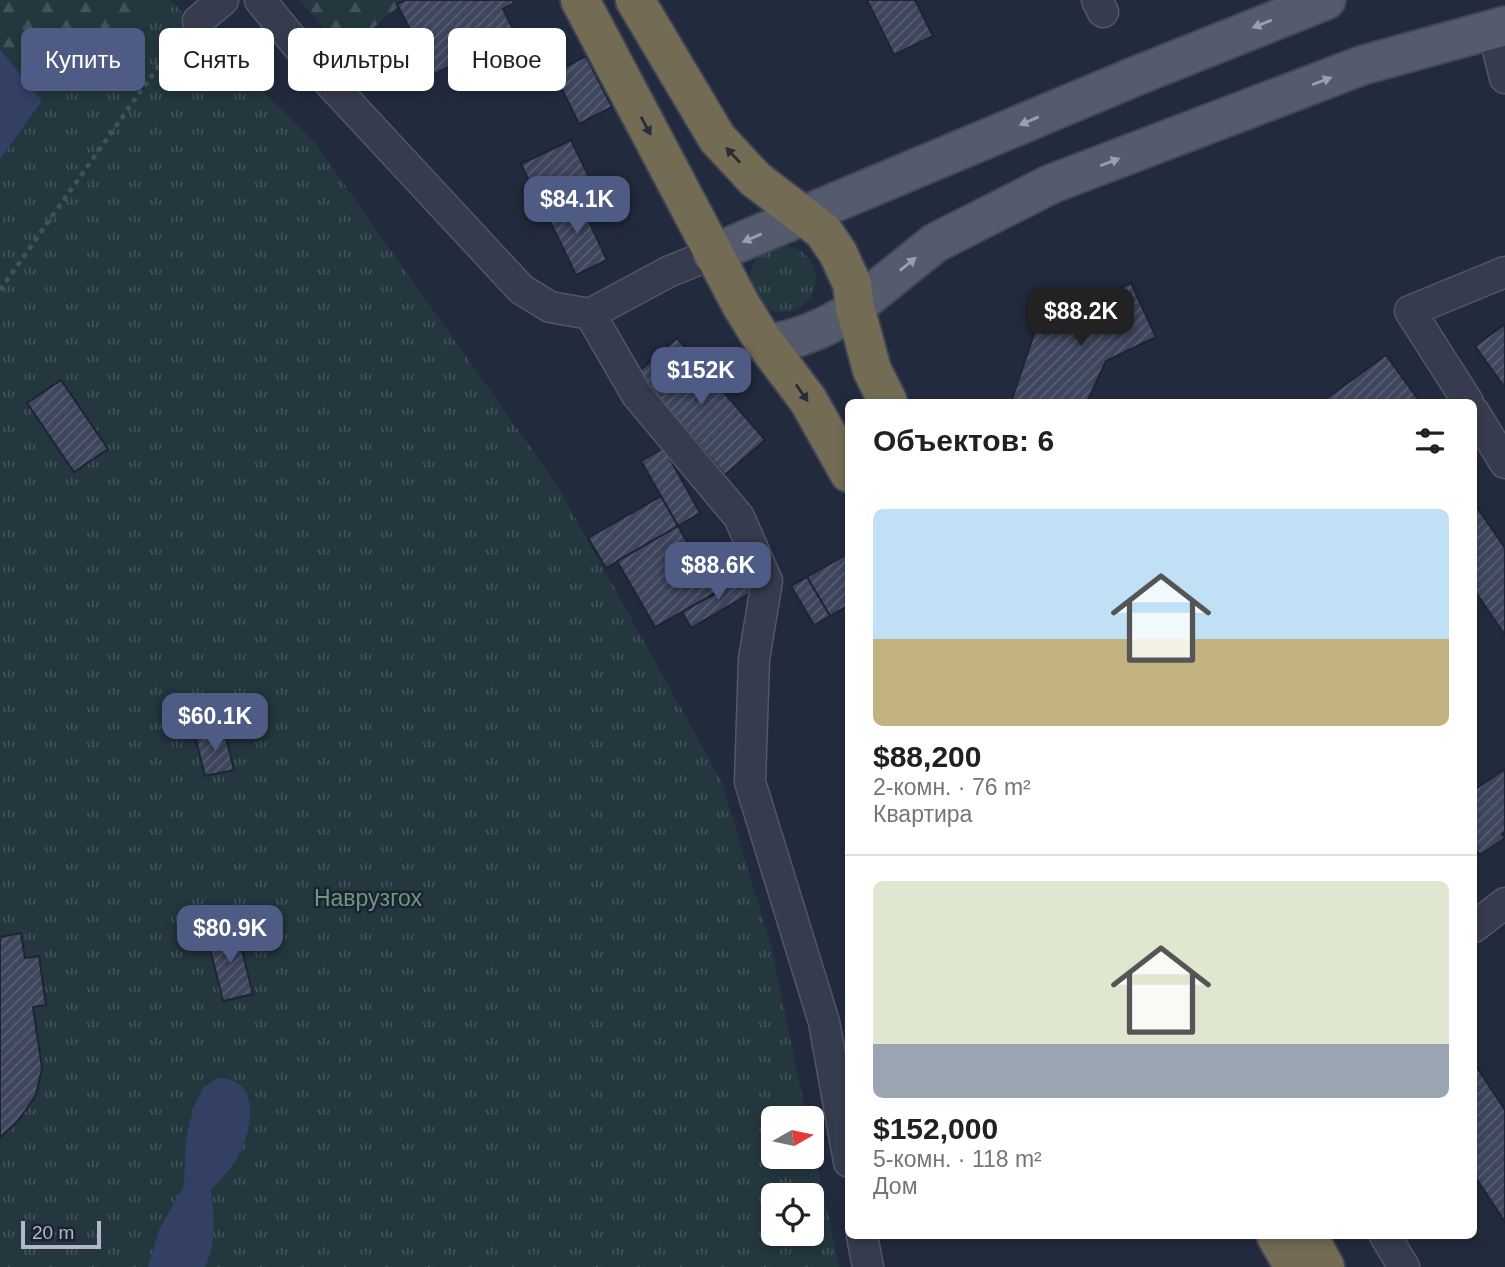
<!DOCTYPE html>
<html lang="ru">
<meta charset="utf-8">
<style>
:root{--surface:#fff;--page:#f2f2f2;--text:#202124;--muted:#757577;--line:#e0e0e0;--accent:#4d5b85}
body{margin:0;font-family:Arial,sans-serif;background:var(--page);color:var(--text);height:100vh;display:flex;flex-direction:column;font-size:26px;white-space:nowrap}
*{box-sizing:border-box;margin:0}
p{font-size:23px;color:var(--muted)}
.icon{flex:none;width:38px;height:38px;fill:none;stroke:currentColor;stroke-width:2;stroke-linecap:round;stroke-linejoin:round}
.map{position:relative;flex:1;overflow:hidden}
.drawer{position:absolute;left:845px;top:399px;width:632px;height:840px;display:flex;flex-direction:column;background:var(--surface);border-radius:10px;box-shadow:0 4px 10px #0003}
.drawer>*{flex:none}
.banner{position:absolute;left:21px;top:28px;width:665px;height:63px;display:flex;gap:14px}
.needle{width:46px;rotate:81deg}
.tools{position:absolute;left:761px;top:1106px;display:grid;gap:14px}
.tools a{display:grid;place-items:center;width:63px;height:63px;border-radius:10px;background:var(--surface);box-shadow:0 4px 10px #0003;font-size:35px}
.scale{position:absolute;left:21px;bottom:18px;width:80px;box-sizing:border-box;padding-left:7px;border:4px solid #b2b7c9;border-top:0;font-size:19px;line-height:24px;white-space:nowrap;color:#b2b7c9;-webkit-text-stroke:5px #1b2232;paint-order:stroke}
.price{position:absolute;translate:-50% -60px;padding:0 16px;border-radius:14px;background:var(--accent);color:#fff;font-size:23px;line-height:46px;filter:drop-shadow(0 2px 4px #0008)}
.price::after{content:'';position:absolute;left:50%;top:42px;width:21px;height:16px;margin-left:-10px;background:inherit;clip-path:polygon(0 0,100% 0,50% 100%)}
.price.selected{background:#222;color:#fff}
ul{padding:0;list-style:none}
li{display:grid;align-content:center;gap:14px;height:371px;padding:0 28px}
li+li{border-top:2px solid var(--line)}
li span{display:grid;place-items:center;height:217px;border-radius:10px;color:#555}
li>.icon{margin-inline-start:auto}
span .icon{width:126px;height:126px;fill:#fffc;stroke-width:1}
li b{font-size:30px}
h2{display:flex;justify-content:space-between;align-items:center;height:84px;padding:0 28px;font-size:30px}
.pill{padding:0 24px;border-radius:10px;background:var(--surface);box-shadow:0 4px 10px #0003;font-size:24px;line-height:63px}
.pill.selected{background:var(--accent);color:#fff}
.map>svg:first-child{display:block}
.grass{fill:url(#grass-tufts);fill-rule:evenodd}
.forest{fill:url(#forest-firs)}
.water{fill:#344063}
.building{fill:url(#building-hatch);stroke:#1d2434;stroke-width:2}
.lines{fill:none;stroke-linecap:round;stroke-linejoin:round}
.minor-casing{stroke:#515768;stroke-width:33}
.major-casing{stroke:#3f4656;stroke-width:42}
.highway-casing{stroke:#3e4455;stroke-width:42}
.path{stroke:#3f5358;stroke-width:4.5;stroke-dasharray:5 5;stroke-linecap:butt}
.minor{stroke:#363c4d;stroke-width:30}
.major{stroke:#545b6d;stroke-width:38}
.highway{stroke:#736b53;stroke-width:38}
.oneway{fill:#9aa0b2}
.oneway2{fill:#282d37}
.labels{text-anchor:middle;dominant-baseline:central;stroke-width:5;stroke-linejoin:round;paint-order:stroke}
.park-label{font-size:23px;fill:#689a7b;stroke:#1b2232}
</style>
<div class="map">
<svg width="1505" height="1267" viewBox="0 0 1505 1267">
<defs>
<pattern id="grass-tufts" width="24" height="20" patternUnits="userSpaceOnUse" patternTransform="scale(1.75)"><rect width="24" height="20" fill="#24373e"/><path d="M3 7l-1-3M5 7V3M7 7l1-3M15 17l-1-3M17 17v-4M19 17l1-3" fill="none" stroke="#415259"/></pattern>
<pattern id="forest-firs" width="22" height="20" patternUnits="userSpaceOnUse" patternTransform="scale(1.75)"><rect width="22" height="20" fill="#24373e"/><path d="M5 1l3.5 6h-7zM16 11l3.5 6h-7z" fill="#415259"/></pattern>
<pattern id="building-hatch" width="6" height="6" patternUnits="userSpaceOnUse" patternTransform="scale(1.75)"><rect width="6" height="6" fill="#3e465d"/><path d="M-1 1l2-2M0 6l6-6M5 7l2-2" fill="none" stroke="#585e73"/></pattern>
</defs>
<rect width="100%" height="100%" fill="#222a3d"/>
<path class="grass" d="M164 0H170L315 143 557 485 721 780 771 945 807 1118H774V1157H812V1140L839 1267H0V159L42 101ZM774 1195H812V1234H774Z
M750 279a33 33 0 1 1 66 0a33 33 0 1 1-66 0Z"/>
<path class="forest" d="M0 0H164L42 101 0 49Z
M299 0H406L345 52Z"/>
<path class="water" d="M0 49 42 101 0 159Z
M218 1078C264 1079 252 1133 236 1160 229 1171 219 1181 211 1190 214 1217 217 1242 205 1267H148L159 1230 184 1185 186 1139 193 1108 204 1087Z"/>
<path class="building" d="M405 0H513L514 3 503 9 515 33 433 75 397 4Z
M867 0H915L933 36 894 55Z
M586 56 612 107 579 124 554 73Z
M571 140 590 179 539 202 521 164Z
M578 198 607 260 576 275 546 213Z
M1131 283 1156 337 1106 361 1087 402H1011L1036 328Z
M1505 324V388L1475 346Z
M677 338 765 440 725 475 637 373Z
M1386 355 1420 402H1330L1327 398Z
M61 380 108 449 74 472 27 403Z
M664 448 700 513 678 526 641 461Z
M661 496 678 526 606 568 588 538Z
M1474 503 1505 548V635L1474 590Z
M678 526 716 593 655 627 617 561Z
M849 553V605L830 616 807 577Z
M745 576 754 591 691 628 682 612Z
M807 577 830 616 814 625 791 586Z
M224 729 234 770 205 776 195 736Z
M1505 769V832L1502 834 1505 838 1480 855 1477 851 1474 853V790Z
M237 930 253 994 223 1001 207 937Z
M21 933 25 958 39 956 46 1005 33 1007 42 1068 36 1095 18 1121 0 1138V937Z
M1474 1063 1505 1110V1222L1474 1175Z"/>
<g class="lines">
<g class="minor-casing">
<path id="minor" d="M260 0 315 67 521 289 550 307 590 314 668 272 712 254
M1097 0 1103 12
M198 21 223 0
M1493 29 1505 78
M590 314 637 395 739 517 767 581 754 659 750 782 824 1022 849 1162
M1468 402 1410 311 1505 272
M1474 412 1505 463
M1474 927 1505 903
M862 1236 868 1267
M1385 1236 1404 1267"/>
</g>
<g class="major-casing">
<path id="major" d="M712 254 1136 76 1326 0
M767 344C796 340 819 331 844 316L935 243 1051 184 1363 65 1505 26"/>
</g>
<g class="highway-casing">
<path id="highway" d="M580 0 741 305 762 339 808 400 849 473
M635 0 717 138 755 179 823 231 838 253 852 284 855 307 872 370 888 402
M1276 1236 1294 1267
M1308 1236 1325 1267"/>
</g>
<path class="path" d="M0 290 167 54 181 39"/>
<use href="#minor" class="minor"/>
<use href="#major" class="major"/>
<use href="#highway" class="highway"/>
</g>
<defs><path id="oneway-solid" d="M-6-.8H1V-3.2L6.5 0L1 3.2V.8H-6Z" transform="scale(1.75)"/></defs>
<g class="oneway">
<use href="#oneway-solid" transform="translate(1262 24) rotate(158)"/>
<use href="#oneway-solid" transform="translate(1322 81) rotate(-21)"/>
<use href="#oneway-solid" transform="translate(1029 121) rotate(157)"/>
<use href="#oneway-solid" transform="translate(1110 162) rotate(-21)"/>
<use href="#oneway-solid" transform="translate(752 238) rotate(157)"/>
<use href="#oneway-solid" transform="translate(908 264) rotate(-39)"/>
</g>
<g class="oneway2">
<use href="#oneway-solid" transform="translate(646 126) rotate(62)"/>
<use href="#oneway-solid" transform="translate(733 155) rotate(-133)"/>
<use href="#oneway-solid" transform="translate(802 393) rotate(55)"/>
</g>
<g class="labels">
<g class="park-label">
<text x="368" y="898">Наврузгох</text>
</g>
</g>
</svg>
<div class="tools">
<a><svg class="needle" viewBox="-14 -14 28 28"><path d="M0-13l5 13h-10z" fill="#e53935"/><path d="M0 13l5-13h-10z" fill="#757577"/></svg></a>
<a><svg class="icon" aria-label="locate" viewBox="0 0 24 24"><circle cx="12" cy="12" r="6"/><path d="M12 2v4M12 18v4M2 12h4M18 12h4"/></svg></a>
</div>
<div class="scale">20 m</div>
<b class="price" style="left:577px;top:236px">$84.1K</b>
<b class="price selected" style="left:1081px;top:348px">$88.2K</b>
<b class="price" style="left:701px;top:407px">$152K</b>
<b class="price" style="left:718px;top:602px">$88.6K</b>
<b class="price" style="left:215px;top:753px">$60.1K</b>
<b class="price" style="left:230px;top:965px">$80.9K</b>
<div class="banner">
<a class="pill selected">Купить</a>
<a class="pill">Снять</a>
<a class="pill">Фильтры</a>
<a class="pill">Новое</a>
</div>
<section class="drawer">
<h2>Объектов: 6<svg class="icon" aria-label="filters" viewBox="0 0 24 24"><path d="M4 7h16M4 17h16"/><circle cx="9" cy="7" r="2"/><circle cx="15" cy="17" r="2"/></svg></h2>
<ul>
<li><span style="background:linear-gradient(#bfe0f5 60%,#c2b280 0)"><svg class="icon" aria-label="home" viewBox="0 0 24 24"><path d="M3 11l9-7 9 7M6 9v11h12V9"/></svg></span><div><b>$88,200</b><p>2-комн. · 76 m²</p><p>Квартира</p></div></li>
<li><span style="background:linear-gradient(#dfe7d0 75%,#9aa5b1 0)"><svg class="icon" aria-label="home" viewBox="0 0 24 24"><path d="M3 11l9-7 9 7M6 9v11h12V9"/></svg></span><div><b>$152,000</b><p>5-комн. · 118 m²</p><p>Дом</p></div></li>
</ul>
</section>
</div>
